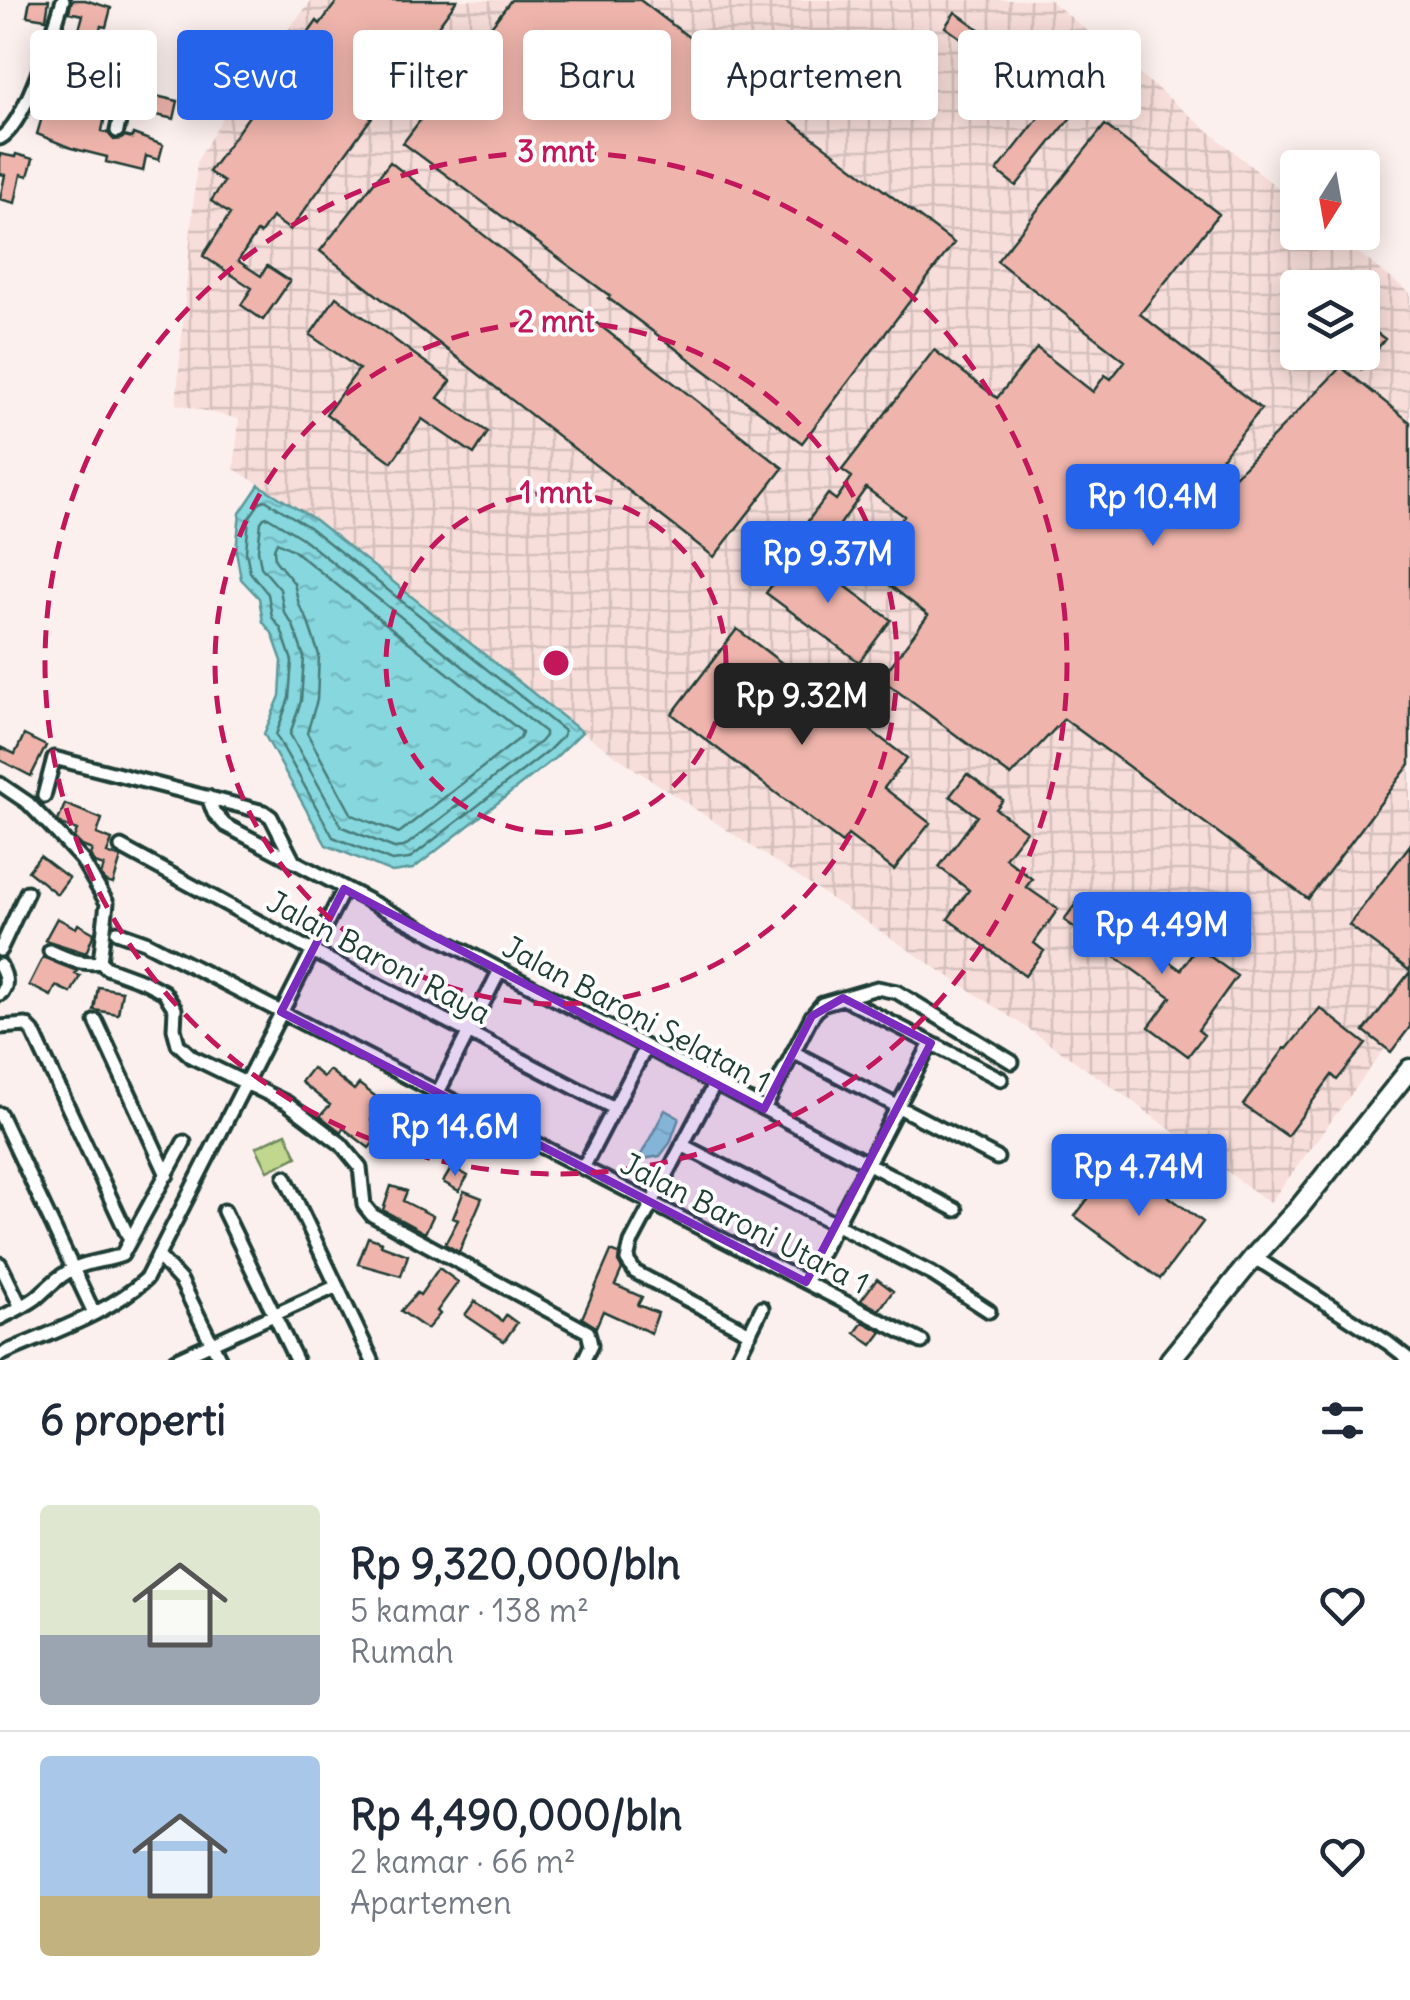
<!DOCTYPE html>
<html lang="id">
<meta charset="utf-8">
<style>
:root{--surface:#fff;--page:#f6f6f7;--text:#1f2937;--muted:#747a83;--line:#e0e1e3;--accent:#2563eb}
body{margin:0;font-family:Delius,sans-serif;background:var(--page);color:var(--text);height:100vh;display:flex;flex-direction:column;font-size:38px;white-space:nowrap}
*{box-sizing:border-box;margin:0}
p{font-size:32px;color:var(--muted)}
.icon{flex:none;width:55px;height:55px;fill:none;stroke:currentColor;stroke-width:2;stroke-linecap:round;stroke-linejoin:round}
.map{position:relative;height:1360px;overflow:hidden}
.panel{display:flex;flex-direction:column;background:var(--surface);flex:1}
.panel>*{flex:none}
.top-card{position:absolute;left:30px;top:30px;width:1350px;height:90px;display:flex;gap:20px}
.needle{width:65px;rotate:191deg}
.buttons{position:absolute;left:1280px;top:150px;display:grid;gap:20px}
.buttons a{display:grid;place-items:center;width:100px;height:100px;border-radius:10px;background:var(--surface);box-shadow:0 5px 25px #0003;font-size:50px}
.price{position:absolute;translate:-50% -85px;padding:0 22px;border-radius:10px;background:var(--accent);color:#fff;font-size:32px;line-height:65px;filter:drop-shadow(0 2px 5px #0008)}
.price::after{content:'';position:absolute;left:50%;top:60px;width:30px;height:22px;margin-left:-15px;background:inherit;clip-path:polygon(0 0,100% 0,50% 100%)}
.price.active{background:#222;color:#fff}
ul{padding:0;list-style:none}
li{display:flex;align-items:center;gap:30px;height:250px;padding:0 40px}
li+li{border-top:2px solid var(--line)}
li span{display:grid;place-items:center;flex:none;width:280px;height:200px;border-radius:10px;color:#555}
li>.icon{margin-inline-start:auto}
span .icon{width:120px;height:120px;fill:#fffc;stroke-width:1}
li b{font-size:42px}
h2{display:flex;justify-content:space-between;align-items:center;height:120px;padding:0 40px;font-size:42px}
.chip{padding:0 35px;border-radius:10px;background:var(--surface);box-shadow:0 5px 25px #0003;font-size:35px;line-height:90px}
.chip.active{background:var(--accent);color:#fff}
.map>svg:first-child{display:block}
.industrial{fill:url(#industrial-grid);fill-rule:evenodd}
.green{fill:#c0d78d;stroke:#708a60;stroke-width:2.5}
.water{fill:url(#water-ripples);stroke:#5d999a;stroke-width:2.5}
.lines{fill:none;stroke-linecap:round;stroke-linejoin:round}
.shore{stroke:#487b78;stroke-width:2.5}
.building{fill:#efb5ac;stroke:#1f3d34;stroke-width:2.5}
.minor-casing{stroke:#1f3d34;stroke-width:19}
.primary-casing{stroke:#1f3d34;stroke-width:25}
.minor{stroke:#fff;stroke-width:11}
.primary{stroke:#fff;stroke-width:18}
.marked{fill:#7b2cbf;fill-opacity:0.2;stroke:#7b2cbf;stroke-width:8;stroke-linejoin:round}
.ring{fill:none;stroke:#c2185b;stroke-width:5;stroke-dasharray:18 12}
.labels{text-anchor:middle;dominant-baseline:central;stroke-width:8;stroke-linejoin:round;paint-order:stroke}
.street-label{font-size:30px;fill:#1f3d34;stroke:#fff}
.centre{fill:#c2185b;stroke:#fff;stroke-width:5}
.ring-label{font-size:30px;text-anchor:middle;font-weight:bold;fill:#c2185b;stroke:#fff;stroke-width:8;stroke-linejoin:round;paint-order:stroke}
</style>
<div class="map">
<svg width="1410" height="1360" viewBox="0 0 1410 1360">
<defs>
<pattern id="industrial-grid" width="8" height="8" patternUnits="userSpaceOnUse" patternTransform="scale(2.5)"><rect width="8" height="8" fill="#f8deda"/><path d="M0 4h8M4 0v8" fill="none" stroke="#d4bfbc"/></pattern>
<pattern id="water-ripples" width="26" height="14" patternUnits="userSpaceOnUse" patternTransform="scale(2.5)"><rect width="26" height="14" fill="#86d7de"/><path d="M2 4q2-2 4 0t4 0M15 11q2-2 4 0t4 0" fill="none" stroke="#73b9bf"/></pattern>
</defs>
<rect width="100%" height="100%" fill="#fcf0ee"/>
<filter id="ink" filterUnits="userSpaceOnUse"><feTurbulence type="fractalNoise" baseFrequency=".01" numOctaves="2"/><feDisplacementMap in="SourceGraphic" scale="20" xChannelSelector="R" yChannelSelector="G"/><feConvolveMatrix kernelMatrix="1 2 1 2 8 2 1 2 1" color-interpolation-filters="sRGB"/></filter>
<g filter="url(#ink)">
<path class="industrial" d="M312 0H1050L1297 204 1298 232 1333 233 1410 293V1015L1270 1203 1118 1091 1024 1026 642 774 582 732 315 519 234 469 239 419 176 404 197 161 238 92ZM1298 288H1362V352H1298Z"/>
<path class="green" d="M286 1133 297 1157 268 1171 256 1147Z"/>
<path class="water" d="M259 485 314 519 582 732 555 758 413 869 392 872 326 845 264 734 280 696 282 661 272 633 263 622 259 598 241 579 236 551 240 513Z
M665 1110 679 1118 670 1143 660 1156 643 1159 641 1155Z"/>
<g class="lines">
<path class="shore" d="M265 500 309 527 564 731 563 736 548 751 409 859 392 861 333 837 276 735 289 698 292 661 281 629 272 617 268 594 250 572 246 551 249 518 260 502Z
M268 517 302 538 545 732V736L540 742 404 847 394 848 342 827 290 734 301 701 304 657 293 625 284 612 280 589 261 567 258 550 261 522 264 518Z
M277 542 293 550 522 732 520 738 399 833 352 815 307 733 317 700 319 655 307 619 299 605 294 583 275 560 274 549Z"/>
</g>
<path class="building" d="M30 0H49L46 19 27 16Z
M72 0H85L111 8 106 27 101 26 96 45 76 40 83 15 69 12Z
M338 0H457L290 230 272 217 260 234 257 232 238 261 261 276 267 266 290 281 263 320 241 305 252 288 203 256 230 214 211 201 224 182 209 172 317 21 320 24Z
M511 0H640L753 86 750 90 954 243 802 443 608 298 610 296 403 143Z
M955 12 1014 54 1022 44 1088 96 1016 186 997 171 1052 101 1003 62 1000 66 945 27Z
M60 47 80 53 72 80 52 73Z
M47 91 106 111 102 131 108 133 114 140 121 139 125 136 132 138 133 134 163 145 159 160 146 156 143 171 106 162 107 157 71 148 37 134 48 97 45 96Z
M147 94 178 101 174 119 143 112Z
M1105 125 1219 214 1140 314 1261 409 1218 463 1235 476 1341 367 1410 422V764L1308 899 1064 719 1011 776 881 679 928 615 865 566 904 516 866 488 831 537 808 521 828 494 836 500 852 477 842 470 934 350 997 398 1037 348 1093 392 1105 375 1111 379 1125 361 997 261Z
M0 154 15 157 16 154 33 159 28 176 21 174 15 203 0 199 5 175 0 174Z
M390 162 783 468 714 557 320 251Z
M336 297 451 381 438 398 488 432 474 454 422 419 392 462 326 414 359 369 310 335Z
M1362 322 1385 339 1362 368Z
M798 551 891 620 859 662 766 593Z
M737 629 907 758 884 788 930 823 894 870 848 835 842 843 672 714Z
M24 735 46 746 31 776 0 760V747L15 754Z
M967 774 1003 800 996 809 1026 831 1005 858 1032 879 1026 887 1058 909 1034 943 1044 951 1025 976 948 919 969 890 939 867 977 816 950 796Z
M65 804 102 819 97 834 112 840 107 853 121 858 113 884 106 882 101 875 104 866 95 863 90 855 92 850 82 846 74 838 77 830 63 825 58 821Z
M1410 845V971L1349 925Z
M40 856 69 878 57 894 28 871Z
M1080 898 1181 970 1197 947 1237 976 1198 1030 1204 1035 1188 1056 1149 1027 1171 997 1064 920Z
M57 918 76 928 78 924 94 933 86 953 45 940Z
M43 957 77 971 75 974 80 976 71 993 56 986 51 996 29 985Z
M1410 972V1027L1391 1052 1364 1031Z
M98 987 122 991 118 1014 94 1010Z
M1320 1008 1366 1044 1337 1080 1332 1075 1287 1136 1243 1105 1285 1048 1287 1049Z
M312 1068 323 1077 329 1070 354 1090 359 1084 383 1102 371 1120 384 1130 369 1148 343 1128 341 1132 320 1116 330 1105 301 1082Z
M1118 1159 1203 1222 1160 1279 1075 1216Z
M452 1167 468 1176 459 1191 443 1182Z
M391 1186 407 1191 403 1201 433 1216 425 1233 383 1210Z
M464 1191 482 1198 459 1252 445 1244 458 1220 453 1218Z
M368 1237 382 1242 381 1245 408 1255 401 1276 358 1264Z
M611 1251 619 1254 618 1262 622 1269 615 1285 642 1297 638 1305 658 1313 651 1333 603 1311 596 1327 582 1318Z
M439 1268 458 1282 437 1311 440 1314 427 1329 401 1311 417 1293 420 1295Z
M877 1279 893 1291 879 1310 861 1300Z
M475 1301 502 1321 506 1315 517 1323 504 1341 465 1315Z
M863 1322 882 1332 872 1345 855 1333Z"/>
<g class="lines">
<g class="minor-casing">
<path id="minor" d="M37 78 113 103 121 112 117 131
M0 138C26 124 53 31 63 0
M0 784 28 803 59 835 82 860 107 903 100 962 107 968 145 982 164 992 175 1009 174 1029 178 1044 192 1057 287 1103 341 1144 360 1167 364 1205 372 1215 588 1332 591 1345 584 1360
M44 796 54 758 264 812 271 817 294 862
M208 797 214 813 225 825 956 1210
M121 847 312 951 614 1108
M117 932 145 942 922 1342
M0 950 27 892
M50 951C67 959 81 965 100 962
M0 965C5 974 9 986 0 994
M843 998 1001 1079
M96 1021 167 1175
M0 1027 26 1025 33 1032 130 1240
M793 1052 997 1158
M715 1083 631 1243 627 1260 635 1272 750 1333
M764 1109 812 1016 822 1004 877 988 897 992 1012 1062
M0 1114 94 1313
M682 1145 932 1274 989 1311
M411 1146 500 970
M583 1168 646 1047
M285 1177 372 1360
M224 1211 296 1360
M158 1256 181 1281 220 1360
M1254 1257 1388 1343 1410 1360
M0 1264 21 1307
M806 1282 931 1043
M0 1318C12 1312 25 1306 36 1298 49 1287 59 1275 75 1268 90 1261 106 1261 122 1255L184 1142
M0 1355C48 1333 107 1315 146 1279 212 1149 278 1019 344 889
M175 1360 337 1286
M736 1360 762 1308"/>
</g>
<g class="primary-casing">
<path id="primary" d="M1170 1360 1254 1257 1299 1208 1410 1069"/>
</g>
<use href="#minor" class="minor"/>
<use href="#primary" class="primary"/>
</g>
</g>
<path class="marked" d="M344 889 764 1109 812 1016 843 998 931 1043 806 1282 281 1012Z"/>
<g class="ring">
<circle cx="556" cy="663" r="170"/>
<circle cx="556" cy="663" r="341"/>
<circle cx="556" cy="663" r="511"/>
</g>
<g class="labels">
<g class="street-label">
<text transform="translate(379 957) rotate(28)">Jalan Baroni Raya</text>
<text transform="translate(637 1014) rotate(28)">Jalan Baroni Selatan 1</text>
<text transform="translate(745 1223) rotate(27)">Jalan Baroni Utara 1</text>
</g>
</g>
<circle cx="556" cy="663" r="15" class="centre"/>
<g class="ring-label">
<text x="556" y="162">3 mnt</text>
<text x="556" y="332">2 mnt</text>
<text x="556" y="503">1 mnt</text>
</g>
</svg>
<div class="buttons">
<a><svg class="needle" viewBox="-14 -14 28 28"><path d="M0-13l5 13h-10z" fill="#e53935"/><path d="M0 13l5-13h-10z" fill="#747a83"/></svg></a>
<a><svg class="icon" aria-label="layers" viewBox="0 0 24 24"><path d="M12 4l9 5-9 5-9-5zM3 14l9 5 9-5"/></svg></a>
</div>
<b class="price" style="left:1153px;top:549px">Rp 10.4M</b>
<b class="price" style="left:828px;top:606px">Rp 9.37M</b>
<b class="price active" style="left:802px;top:748px">Rp 9.32M</b>
<b class="price" style="left:1162px;top:977px">Rp 4.49M</b>
<b class="price" style="left:455px;top:1179px">Rp 14.6M</b>
<b class="price" style="left:1139px;top:1219px">Rp 4.74M</b>
<div class="top-card">
<a class="chip">Beli</a>
<a class="chip active">Sewa</a>
<a class="chip">Filter</a>
<a class="chip">Baru</a>
<a class="chip">Apartemen</a>
<a class="chip">Rumah</a>
</div>
</div>
<section class="panel">
<h2>6 properti<svg class="icon" aria-label="filters" viewBox="0 0 24 24"><path d="M4 7h16M4 17h16"/><circle cx="9" cy="7" r="2"/><circle cx="15" cy="17" r="2"/></svg></h2>
<ul>
<li><span style="background:linear-gradient(#dfe7d0 65%,#9aa5b1 0)"><svg class="icon" aria-label="home" viewBox="0 0 24 24"><path d="M3 11l9-7 9 7M6 9v11h12V9"/></svg></span><div><b>Rp 9,320,000/bln</b><p>5 kamar · 138 m²</p><p>Rumah</p></div><svg class="icon" aria-label="heart" viewBox="0 0 24 24"><path d="M12 20l-8-8c-3-5 5-10 8-4 3-6 11-1 8 4z"/></svg></li>
<li><span style="background:linear-gradient(#a9c7e8 70%,#c2b280 0)"><svg class="icon" aria-label="home" viewBox="0 0 24 24"><path d="M3 11l9-7 9 7M6 9v11h12V9"/></svg></span><div><b>Rp 4,490,000/bln</b><p>2 kamar · 66 m²</p><p>Apartemen</p></div><svg class="icon" aria-label="heart" viewBox="0 0 24 24"><path d="M12 20l-8-8c-3-5 5-10 8-4 3-6 11-1 8 4z"/></svg></li>
</ul>
</section>
